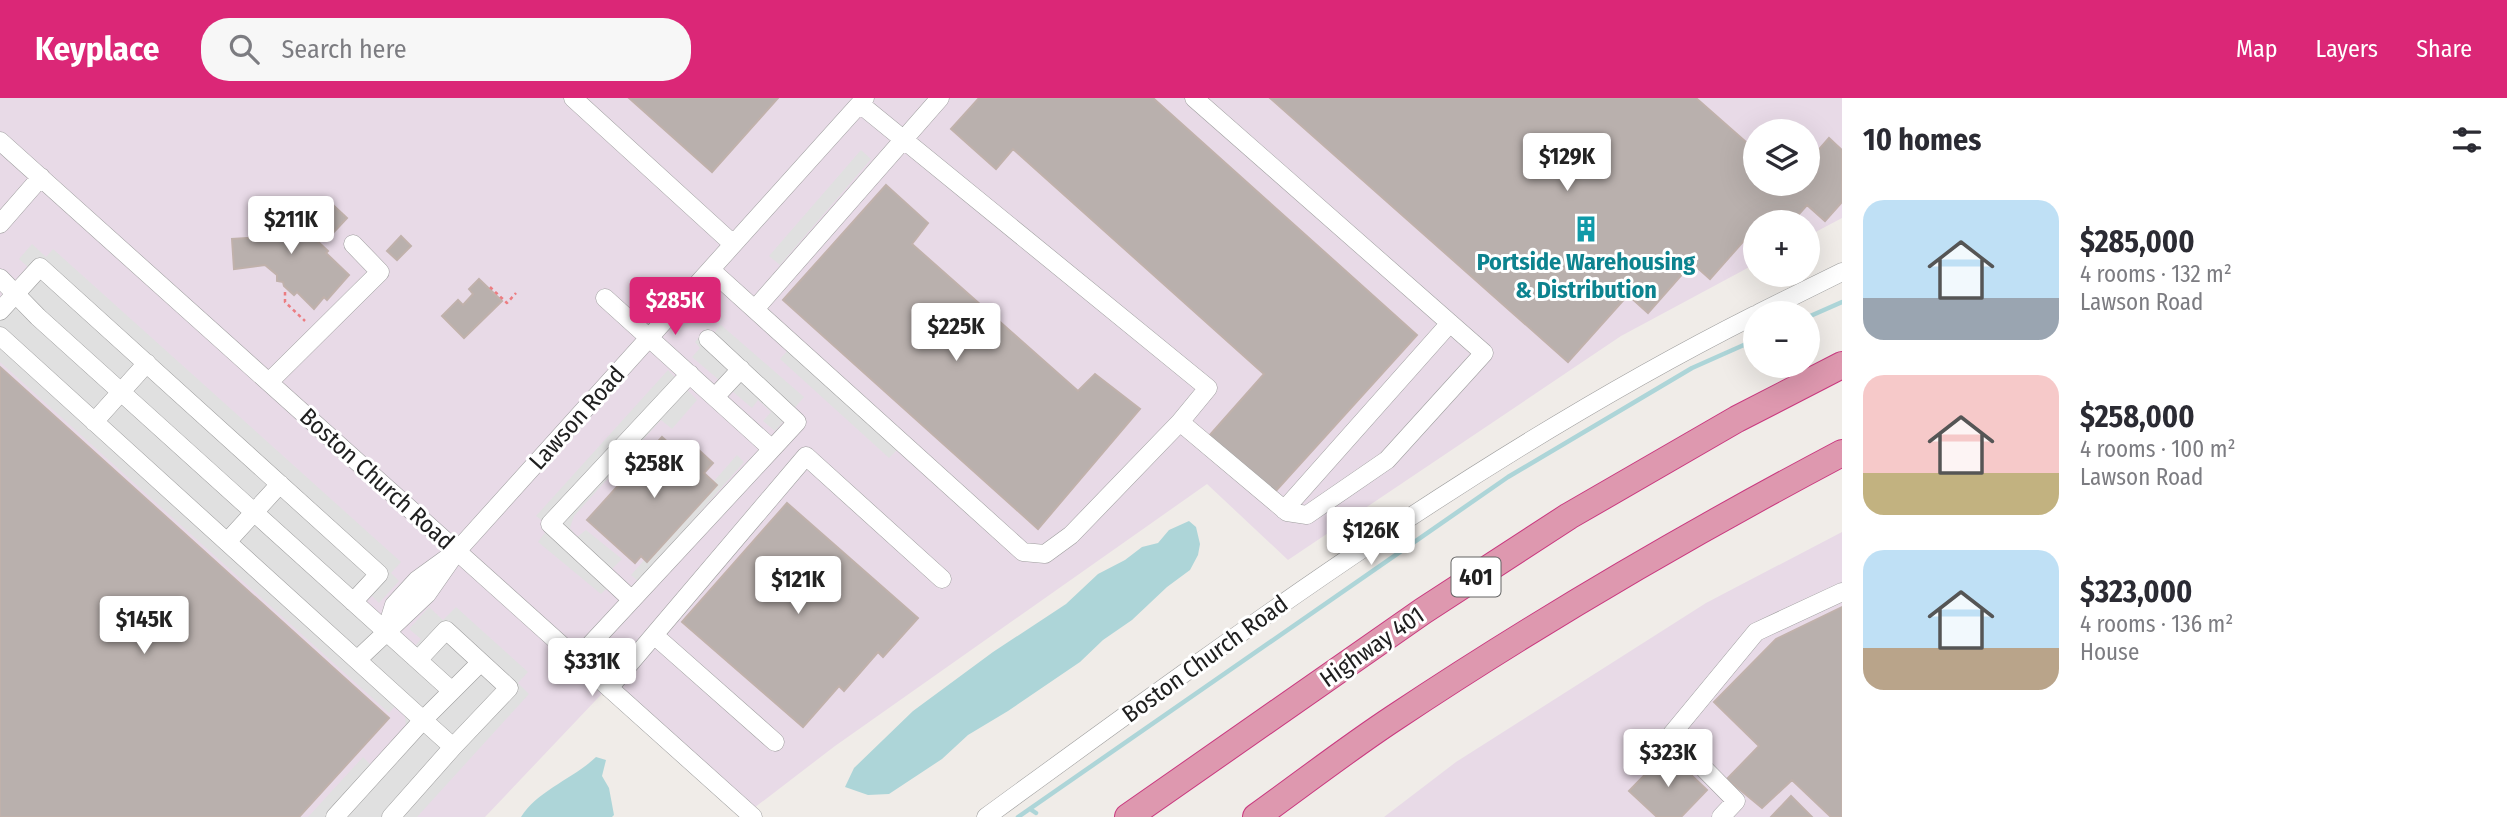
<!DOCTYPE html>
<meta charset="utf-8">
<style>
:root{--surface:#fff;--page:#f7f7f7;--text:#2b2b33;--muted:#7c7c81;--accent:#db2777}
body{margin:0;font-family:"Fira Sans Condensed",sans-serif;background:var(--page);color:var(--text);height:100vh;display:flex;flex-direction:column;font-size:26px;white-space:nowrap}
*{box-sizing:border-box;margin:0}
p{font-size:23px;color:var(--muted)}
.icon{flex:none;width:38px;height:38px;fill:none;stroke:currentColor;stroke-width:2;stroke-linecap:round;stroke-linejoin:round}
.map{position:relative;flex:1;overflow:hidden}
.drawer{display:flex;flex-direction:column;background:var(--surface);width:665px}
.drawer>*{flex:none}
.controls{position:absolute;left:1743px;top:21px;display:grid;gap:14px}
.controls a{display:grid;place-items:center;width:77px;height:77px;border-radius:50%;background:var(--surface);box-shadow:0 7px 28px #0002;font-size:35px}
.price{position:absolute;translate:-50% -60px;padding:0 16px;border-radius:7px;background:#fff;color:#222;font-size:23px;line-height:46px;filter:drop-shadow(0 2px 4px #0008)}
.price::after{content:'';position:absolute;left:50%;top:42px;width:21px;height:16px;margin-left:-10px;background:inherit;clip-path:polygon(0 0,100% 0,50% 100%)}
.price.current{background:var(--accent);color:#fff}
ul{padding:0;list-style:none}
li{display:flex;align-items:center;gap:21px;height:175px;padding:0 21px}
li span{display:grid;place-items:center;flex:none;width:196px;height:140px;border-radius:21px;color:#555}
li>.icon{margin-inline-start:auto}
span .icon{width:84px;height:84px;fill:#fffc;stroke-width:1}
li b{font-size:30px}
h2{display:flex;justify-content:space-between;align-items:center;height:84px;padding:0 21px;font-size:30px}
header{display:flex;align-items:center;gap:42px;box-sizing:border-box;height:98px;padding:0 35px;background:var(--accent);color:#fff}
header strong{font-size:33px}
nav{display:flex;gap:38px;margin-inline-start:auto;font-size:24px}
.search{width:490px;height:63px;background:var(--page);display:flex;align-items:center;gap:18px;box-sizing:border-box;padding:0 24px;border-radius:28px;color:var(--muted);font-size:26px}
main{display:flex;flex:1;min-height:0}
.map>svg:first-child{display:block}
.industrial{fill:#e8dae7;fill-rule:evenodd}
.parking{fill:#e0e0e0}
.water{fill:#add5d8}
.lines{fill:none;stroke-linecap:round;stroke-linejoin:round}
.stream{stroke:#add5d8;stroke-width:4.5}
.building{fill:#b9b0ad;stroke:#c0b1ab;stroke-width:2}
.minor-casing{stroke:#9d9d9d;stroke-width:19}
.highway-casing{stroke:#c9397f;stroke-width:28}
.path{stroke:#ec7c81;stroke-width:2.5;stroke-dasharray:3.5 3.5;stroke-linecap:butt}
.minor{stroke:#fff;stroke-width:18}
.highway{stroke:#de98af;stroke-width:26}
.labels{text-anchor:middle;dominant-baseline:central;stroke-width:6;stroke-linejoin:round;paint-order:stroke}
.shield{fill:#fff;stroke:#636363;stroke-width:2}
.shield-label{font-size:23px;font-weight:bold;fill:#202020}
.culture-label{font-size:24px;font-weight:bold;fill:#0d838f;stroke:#fff}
.street-label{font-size:24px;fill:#202020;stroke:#fff}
</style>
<header>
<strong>Keyplace</strong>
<div class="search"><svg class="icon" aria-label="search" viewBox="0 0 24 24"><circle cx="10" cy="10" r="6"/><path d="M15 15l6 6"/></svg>Search here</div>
<nav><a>Map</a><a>Layers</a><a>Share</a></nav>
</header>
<main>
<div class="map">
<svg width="1842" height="719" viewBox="0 0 1842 719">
<rect width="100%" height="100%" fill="#f0ece8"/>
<path class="industrial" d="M0 0H1842V120L1808 138V124H1755V166L1621 238 1288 462 1207 386 835 648 754 710 614 583 485 719H0ZM1755 33H1808V86H1755Z
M1842 434V719H1384L1456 664 1706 505Z"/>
<path class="parking" d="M861 52 871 61 780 167 769 158Z
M32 146 46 159 53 151 401 464 391 475 399 483 379 505 368 494 360 503 413 550 421 541 409 531 429 509 443 522 456 509 528 574 518 585 529 596 417 719H308L363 659 371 667 406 629 405 619 396 607 389 615 0 264V202L29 170 19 161Z
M721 227 804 299 775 333 763 323 771 314 758 302 752 310 692 259 700 250 695 244 707 230 714 235Z
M788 252 898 351 889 360 780 261Z
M668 272 697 302 672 331 661 322 574 418 570 430 577 439 586 432 622 461 611 472 619 478 601 496 538 444 550 428 536 418Z
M737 357 744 364 639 484 631 477Z"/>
<path class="water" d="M1189 423 1196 429 1200 446 1198 457 1190 472 1167 489 1132 522 1103 542 1080 564 1008 613 968 637 942 661 889 696 868 697 845 689 854 670 913 613 993 554 1066 506 1098 476 1125 462 1142 449 1158 445 1169 432Z
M596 659 606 662 602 678 609 690 614 717 612 719H521C538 692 573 681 596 659Z"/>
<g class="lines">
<path class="stream" d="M1808 219 1842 204
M1030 711 1036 715
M1018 719 1508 379 1692 270 1755 242"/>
</g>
<path class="building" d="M629 0H778L712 74Z
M979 0H1153L1417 237 1273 396 1209 338 1264 276 1013 51 996 71 951 31Z
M1270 0H1696L1755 52V86H1808V64L1829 40 1842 52V104L1825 123 1807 107 1792 124H1755V143L1749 137 1710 181 1692 165 1648 215 1628 197 1568 264Z
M886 87 928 125 912 146 1078 293 1095 276 1140 311 1038 431 783 202Z
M295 99 297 130 313 143 315 141 328 153 326 155 349 177 327 202 324 199 314 211 297 194 294 197 284 188 283 184 277 183V177L265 167 234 171 232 141 265 139 270 134 268 101Z
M333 107 347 120 331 137 317 125Z
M401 138 411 148 397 162 387 153Z
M479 181 502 203 464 240 442 218 458 202 463 207 473 196 469 191Z
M0 269 389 620 299 719H0Z
M662 339 681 356 691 345 713 365 704 375 717 387 647 464 641 458 635 465 587 422Z
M787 405 918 520 883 559 878 554 844 593 839 588 803 629 682 524Z
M1842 509V719H1831L1792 682 1762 710 1727 681 1759 648 1714 604 1776 541Z
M1667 654 1707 692 1681 719H1657L1629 693Z
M1791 698 1812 719H1771Z"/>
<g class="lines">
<g class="minor-casing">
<path id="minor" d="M573 0 733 146
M860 6 1208 290 1180 324
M0 43 753 719
M0 126 41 79
M711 172 1023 454 1045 456 1071 437 1180 324 1287 414 1307 417 1387 362 1484 255 1194 0
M0 180 38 219 452 593 423 622 453 649 391 719
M755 211 940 0
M0 213 40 169 379 476 353 504
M1759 215 1842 174
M0 238 423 622 335 719
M708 241 797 324 772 351
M269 284 380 174 353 146
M715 299 741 271
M94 324 147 265
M1284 412 1450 225
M227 444 280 386
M632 502 550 426 690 276
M386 533 394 507 417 482 446 461
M654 537 775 644
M577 561 772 351 605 200
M357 562 427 496 457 453 865 0
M418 562 446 532 509 590 453 649
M609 590 806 358 942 481
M452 593 481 564
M986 719C1233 539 1481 355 1755 217
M1721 719 1736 703 1671 637 1756 534 1842 494"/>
</g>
<g class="highway-casing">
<path id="highway" d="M1128 719 1423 513 1569 418 1737 321 1842 267
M1256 719C1302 686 1347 651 1394 620 1538 524 1689 436 1842 355"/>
</g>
<path class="path" d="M490 189 507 205 516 195
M285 194V204L305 223"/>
<use href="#minor" class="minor"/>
<use href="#highway" class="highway"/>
</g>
<defs>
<g id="building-bare" transform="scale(2.1)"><path d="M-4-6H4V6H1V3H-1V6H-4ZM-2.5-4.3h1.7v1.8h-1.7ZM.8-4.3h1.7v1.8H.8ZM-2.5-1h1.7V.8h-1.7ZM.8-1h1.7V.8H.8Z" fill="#0f9aa8" stroke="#fff" stroke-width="2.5" paint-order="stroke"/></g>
</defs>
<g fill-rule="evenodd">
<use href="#building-bare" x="1586" y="131"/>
</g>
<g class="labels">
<rect class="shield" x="1451.5" y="459.5" width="49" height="39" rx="5"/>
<g class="shield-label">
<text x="1476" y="479">401</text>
</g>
<g class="culture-label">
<text x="1586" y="164">Portside Warehousing<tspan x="1586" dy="28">&amp; Distribution</tspan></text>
</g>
<g class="street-label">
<text transform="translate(577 320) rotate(-48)">Lawson Road</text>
<text transform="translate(377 381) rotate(42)">Boston Church Road</text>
<text transform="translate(1372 549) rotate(-35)">Highway 401</text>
<text transform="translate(1205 561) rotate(-36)">Boston Church Road</text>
</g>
</g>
</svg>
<div class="controls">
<a><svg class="icon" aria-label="layers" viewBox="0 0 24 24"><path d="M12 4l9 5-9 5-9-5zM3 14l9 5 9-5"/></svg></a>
<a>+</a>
<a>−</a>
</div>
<b class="price" style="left:1567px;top:95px">$129K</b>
<b class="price" style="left:291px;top:158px">$211K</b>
<b class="price current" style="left:675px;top:239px">$285K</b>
<b class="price" style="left:956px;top:265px">$225K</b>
<b class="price" style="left:654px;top:402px">$258K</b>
<b class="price" style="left:1371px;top:469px">$126K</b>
<b class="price" style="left:798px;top:518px">$121K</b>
<b class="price" style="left:144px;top:558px">$145K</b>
<b class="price" style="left:592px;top:600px">$331K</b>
<b class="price" style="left:1668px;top:691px">$323K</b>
</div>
<section class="drawer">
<h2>10 homes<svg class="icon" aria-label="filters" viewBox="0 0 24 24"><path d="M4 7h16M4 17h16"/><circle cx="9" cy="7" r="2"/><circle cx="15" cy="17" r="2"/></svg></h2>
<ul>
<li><span style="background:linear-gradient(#bfe0f5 70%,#9aa5b1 0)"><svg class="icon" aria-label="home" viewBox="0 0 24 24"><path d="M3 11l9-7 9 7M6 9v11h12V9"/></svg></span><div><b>$285,000</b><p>4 rooms · 132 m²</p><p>Lawson Road</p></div></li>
<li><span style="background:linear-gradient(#f6c9c9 70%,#c2b280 0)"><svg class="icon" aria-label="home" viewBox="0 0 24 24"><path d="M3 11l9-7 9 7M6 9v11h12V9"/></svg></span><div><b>$258,000</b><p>4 rooms · 100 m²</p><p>Lawson Road</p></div></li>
<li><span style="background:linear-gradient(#bfe0f5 70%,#b9a48a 0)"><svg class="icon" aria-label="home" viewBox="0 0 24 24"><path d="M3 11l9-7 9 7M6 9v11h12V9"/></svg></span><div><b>$323,000</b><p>4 rooms · 136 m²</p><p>House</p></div></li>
</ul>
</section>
</main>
